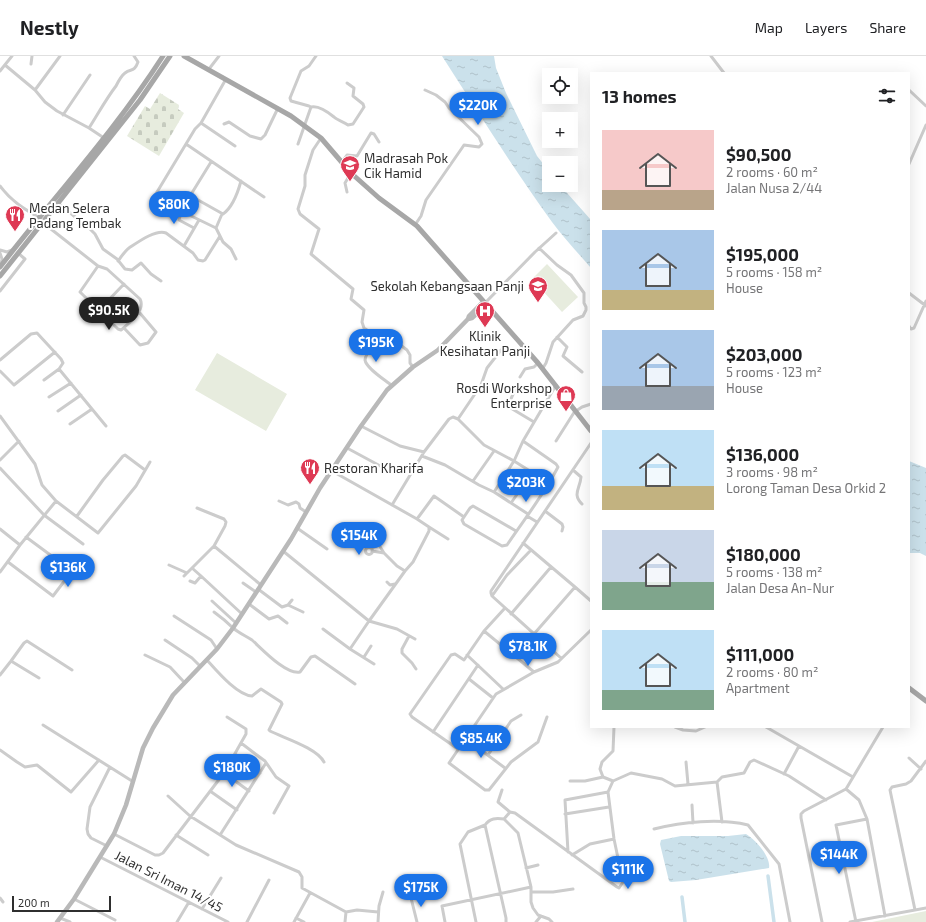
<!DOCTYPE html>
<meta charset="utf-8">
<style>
:root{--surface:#fff;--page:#f6f6f6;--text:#202124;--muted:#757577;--line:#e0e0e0;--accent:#1a73e8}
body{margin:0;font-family:"Exo 2",sans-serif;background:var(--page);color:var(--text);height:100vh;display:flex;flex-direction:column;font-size:15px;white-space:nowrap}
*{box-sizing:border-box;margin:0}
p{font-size:13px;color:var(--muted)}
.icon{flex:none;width:22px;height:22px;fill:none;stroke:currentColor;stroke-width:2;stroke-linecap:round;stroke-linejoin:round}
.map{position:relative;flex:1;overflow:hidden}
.sheet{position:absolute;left:590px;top:16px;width:320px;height:656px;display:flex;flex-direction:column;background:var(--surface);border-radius:0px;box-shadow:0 4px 16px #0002}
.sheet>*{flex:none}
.buttons{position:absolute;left:542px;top:12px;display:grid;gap:8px}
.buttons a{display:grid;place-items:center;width:36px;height:36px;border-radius:0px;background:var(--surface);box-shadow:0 4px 16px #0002;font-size:20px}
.scale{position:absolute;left:12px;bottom:10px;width:99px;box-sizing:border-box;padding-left:4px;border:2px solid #2f2f2f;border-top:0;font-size:11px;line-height:14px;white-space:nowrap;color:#2f2f2f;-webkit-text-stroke:3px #fff;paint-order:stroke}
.price{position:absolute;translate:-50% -34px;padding:0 9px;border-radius:14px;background:var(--accent);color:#fff;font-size:13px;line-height:26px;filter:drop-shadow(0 1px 2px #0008)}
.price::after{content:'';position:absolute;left:50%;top:24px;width:12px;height:9px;margin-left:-6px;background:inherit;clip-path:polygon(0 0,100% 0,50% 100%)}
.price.on{background:#222;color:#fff}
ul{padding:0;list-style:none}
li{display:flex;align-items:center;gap:12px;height:100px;padding:0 12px}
li span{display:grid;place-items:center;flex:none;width:112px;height:80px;border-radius:0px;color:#555}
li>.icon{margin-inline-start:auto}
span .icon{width:48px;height:48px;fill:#fffc;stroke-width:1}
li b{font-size:17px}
h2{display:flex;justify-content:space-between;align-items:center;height:48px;padding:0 12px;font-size:17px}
header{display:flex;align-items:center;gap:24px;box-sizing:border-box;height:56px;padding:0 20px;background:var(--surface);border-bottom:1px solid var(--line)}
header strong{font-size:19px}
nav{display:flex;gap:22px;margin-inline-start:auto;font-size:14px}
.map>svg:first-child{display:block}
.cemetery{fill:url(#cemetery-stones)}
.garden{fill:#e7ecde}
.water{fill:url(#water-ripples)}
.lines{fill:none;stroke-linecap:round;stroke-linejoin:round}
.canal{stroke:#cbe1eb;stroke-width:3.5}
.street{stroke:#ccc;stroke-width:3}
.secondary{stroke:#b9b9b9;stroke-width:4.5}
.primary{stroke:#a7a7a7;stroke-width:5}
.labels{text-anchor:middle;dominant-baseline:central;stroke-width:4;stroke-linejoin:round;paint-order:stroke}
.poi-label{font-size:13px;fill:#2f2f2f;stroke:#fff;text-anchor:start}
.street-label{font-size:13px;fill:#2f2f2f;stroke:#fff}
</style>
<header>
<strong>Nestly</strong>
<nav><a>Map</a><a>Layers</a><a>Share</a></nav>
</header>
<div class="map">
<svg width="926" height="866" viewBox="0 0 926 866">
<defs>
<pattern id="cemetery-stones" width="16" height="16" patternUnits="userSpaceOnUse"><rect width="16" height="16" fill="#e7ecde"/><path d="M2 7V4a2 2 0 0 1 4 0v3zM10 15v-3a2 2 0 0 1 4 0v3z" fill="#c6cbbf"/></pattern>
<pattern id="water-ripples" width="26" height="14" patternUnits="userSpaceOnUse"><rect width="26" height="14" fill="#cbe1eb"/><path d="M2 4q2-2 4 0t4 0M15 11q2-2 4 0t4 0" fill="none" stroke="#afc1ca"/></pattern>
</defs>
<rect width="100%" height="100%" fill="#fff"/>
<path class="cemetery" d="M160 37 179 49 178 53 184 57 159 100 127 80 145 50 150 53Z"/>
<path class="garden" d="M547 208 578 241 562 256 532 223Z
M217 297 287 338 266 375 195 334Z
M926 855V866H872Z"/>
<path class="water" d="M442 0H494L496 12 506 37 537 100 549 115V129H560L591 164V212C578 197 564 182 552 166 513 112 478 56 442 0Z
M909 405 926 412V500L920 497H909Z
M746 778C756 784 771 801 769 812L696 824 671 826 669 825 660 788 661 784 681 780H728Z"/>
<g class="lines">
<path class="canal" d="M768 820 774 866
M682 841 685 866"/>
<path class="street" d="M711 0 724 17
M31 8 32 0
M5 9 35 34 45 46 57 55 89 72 104 82
M209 13 219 0
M0 15 12 0
M35 34 60 0
M909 34 926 50
M311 51C319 49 328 56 334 61 337 64 344 66 348 69L353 68 364 51 363 48 353 40 354 32 347 27
M63 59 90 19
M201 67 235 90
M224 68 229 66 250 80 261 83 265 79 278 52
M89 72C98 58 106 43 116 30 118 26 121 20 125 17 131 12 134 17 138 6L134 0
M321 82 313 94 305 119V130L298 153 300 158 319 173 311 198 353 233 351 243 364 254 362 266 364 272 380 283 399 288 407 294 410 299V307L413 311
M186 88 264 141
M298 88 311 51 309 50 291 45 290 42 301 15 309 10 316 0
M211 106 182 153 183 156 216 172
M342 106 347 99 357 100 371 77 374 78 379 86
M909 108 926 69
M0 130C11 145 24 153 40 162
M347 136 345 127 351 117
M191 140 223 158C233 151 238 136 241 125
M151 146 195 73 201 67 226 23
M58 147 90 173 95 178 103 193 117 203 125 213 132 214 141 207 151 218 161 225
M182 153 179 164 194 172
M222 158 216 172 223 186 231 193 236 203
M42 166 98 210 107 213 140 243C146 254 129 267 121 274L118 273 80 236 98 210
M415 169 421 160 426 144 462 92 464 89 479 91 482 88 479 81 449 52 445 46 436 39 425 34
M184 190 199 164
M539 192 557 209 571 219 584 237V247L586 251V254L583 260 573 264 553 286 546 307 543 312
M0 194 7 196 12 194
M0 197 2 203 1 208
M118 205C121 201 125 195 129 192 138 186 156 173 166 177L193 197 198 204 203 205 205 204 220 180
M0 235 25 203 18 197
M909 237 926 250
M485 247 535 196 556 177
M99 254 124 228
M909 270 911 273 914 272 926 245
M124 272 140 289 148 287 156 276 139 256
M557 281 567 291 563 300 582 316
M380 283C376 288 365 297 365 304 366 312 385 324 391 329
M0 304 31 278 37 277 61 303 63 307 59 313 44 324
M59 313 106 370
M0 315 14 329 55 296
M520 321 525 313 534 311 538 307
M515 334 509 347V351L534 366
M49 341 71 327
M58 355 81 339
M576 355 582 351 591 348
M0 360 35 408 42 429 56 445 98 477 136 430 150 406
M458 363 481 329 487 312 501 294 505 293 517 300 526 293
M70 368 92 353
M361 370 400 390 424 396
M556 385 575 355
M347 392 384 412
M422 400 445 409 479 429 494 436 528 458
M0 404 19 385
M0 412 44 459 83 488
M573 414 581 421C580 433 572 438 582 448
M473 425 494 395
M494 436 514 405 523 385 556 329
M279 445 288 449 296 446 299 448 300 452 306 456
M511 447 532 417
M392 449 424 396 449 363 453 361 458 363 484 389 514 405 549 427
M197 452 224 463 226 466 225 470 214 490 261 529
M545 455 562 468 563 471 562 475
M77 460 103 424 123 400 125 399 145 414
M527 460 537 466
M417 463 434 440 464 461
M429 471 448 483
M297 472 327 493
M0 473 20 489
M516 475 473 450 470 452 462 464 464 468 502 490 507 489C524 464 544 438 558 411L556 408 523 385
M523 487 575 531 534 578
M365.5 495a3.5 3.5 0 1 1 7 0a3.5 3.5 0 1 1-7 0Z
M371 492 379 489 384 497 397 510 405 515
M283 495 369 565 405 515 413 506 429 475V471L417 463 332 415
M372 495 384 497
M8 506 53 540 72 515 26 481
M169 509 187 517
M192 512 201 520
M0 516 20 489 56 445
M184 520 214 490
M190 525 195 527 201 520 242 558
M387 526 390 529 395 528
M243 527 256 536
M575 531 591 545
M258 533 282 551 288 549 292 544
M492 540 491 537V535L591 387
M492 540 561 602
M492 540 507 519 531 494
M212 545 236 567
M249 548 269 563 278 560 287 567
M288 549 303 556
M214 556C221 561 227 566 233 572 239 577 246 580 252 584 262 593 286 619 300 616L311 601 315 600 355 628
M511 558 551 511
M174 560 211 584 217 593
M323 573 350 593 369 565 397 573 415 583
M484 575 534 616
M409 580 402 593V597L412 607 416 613
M165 584 192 602 200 610
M350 593 374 608
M145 599 170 611 184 626
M467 599 503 633
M364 601 371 590
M207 604C217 615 237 639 252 640L261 633 281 646 282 648 269 674 270 675C284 682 317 692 324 706
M11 605 39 622
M0 619 11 605 24 587 27 585 72 614
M469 623 493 642
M547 661 538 686 511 706 489 734H485L449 707 496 638 534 616 558 606 591 574
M43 669 132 725
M614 671 613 695 602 706 600 713 603 721 613 725 631 717 662 723 675 730 717 726
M675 671 683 674 696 675 705 671
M766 671 853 721
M433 676 478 609
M466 683 505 712
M241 687 265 705 276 721 289 730 274 757
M458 693 412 661 410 658 451 599 455 598 464 604 484 575 505 552
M0 694 17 706 25 711 37 709 71 736 99 704
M235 698 260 717
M488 699 511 665 521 659
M909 702 921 713
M686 706 688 728
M224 717 249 735
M784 718 799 690
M570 725H585L603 721
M846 733 859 744 867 763 885 860
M502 734 498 746 510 756
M210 735 237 754
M608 736 613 725
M168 740 190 760 236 789 299 816 302 821V832L346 856 357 854 378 856
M692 749 693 767
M565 758 609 751
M504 763 510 756 515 757 617 831 619 832 623 826 614 783 608 736 565 744 568 796
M722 766 717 726 722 721 744 717 750 706 754 704 789 720 826 744
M654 773C682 766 719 762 748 769L779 808 790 866
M114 778 155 799H159L163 797 224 717 246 678V673L227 661
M176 779 208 799
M220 779 266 707
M107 790 91 782 88 778 87 773 90 751 110 711
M572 799 590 788 614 783
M100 801 228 866
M526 812 538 809
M531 836H553L573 833
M0 842 3 846
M411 842 417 866
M74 843 115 864
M202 853 221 822
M915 854 890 734 892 731 906 728 911 725 926 705
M60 862 70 866
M296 862 304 866
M177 866 189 846
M247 866 269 824
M294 866 310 837
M345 866 346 856
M378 866 379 850 383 836
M445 866 442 850 531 831
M476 866 460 788 468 776 485 769
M506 866V862L485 769C490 762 496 762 504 763L518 777 531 831V846L533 852 538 859 549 863 552 866
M536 866 541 860
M822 866 801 762V758L804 755 846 733 883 671
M850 866 926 852
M856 866 836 769 867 763"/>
<path class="secondary" d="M468 263 472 262 486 249
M57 866 74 843 114 778 126 749 143 692 153 672 173 639 217 593 233 572 291 483 320 432 361 370 387 334 413 311 438 294 468 263 469 260 483 246"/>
<path class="primary" d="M184 0 291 60 321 82 351 117 379 142 417 170 538 307 591 375
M0 211C54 141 115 75 163 0
M0 220 140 44 170 0
M909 632 926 645"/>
</g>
<defs>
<g id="school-pin" transform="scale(1)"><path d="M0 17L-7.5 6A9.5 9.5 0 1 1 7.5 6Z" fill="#de3954" stroke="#fff"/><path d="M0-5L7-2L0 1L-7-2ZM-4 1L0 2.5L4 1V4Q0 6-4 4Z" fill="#fff"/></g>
<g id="restaurant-pin" transform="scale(1)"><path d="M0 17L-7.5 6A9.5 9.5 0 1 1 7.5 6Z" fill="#de3954" stroke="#fff"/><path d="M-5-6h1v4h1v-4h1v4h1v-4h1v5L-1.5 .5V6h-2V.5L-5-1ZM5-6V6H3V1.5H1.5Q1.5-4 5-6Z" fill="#fff"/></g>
<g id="hospital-pin" transform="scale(1)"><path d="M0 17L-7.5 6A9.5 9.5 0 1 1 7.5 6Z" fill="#de3954" stroke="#fff"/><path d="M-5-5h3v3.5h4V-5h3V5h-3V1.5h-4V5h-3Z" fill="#fff"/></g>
<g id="shop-pin" transform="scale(1)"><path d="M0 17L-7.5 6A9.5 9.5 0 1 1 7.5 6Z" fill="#de3954" stroke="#fff"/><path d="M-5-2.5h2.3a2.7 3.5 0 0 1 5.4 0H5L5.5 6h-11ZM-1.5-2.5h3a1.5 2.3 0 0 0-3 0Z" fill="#fff"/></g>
</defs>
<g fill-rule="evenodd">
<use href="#school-pin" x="350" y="109"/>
<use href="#restaurant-pin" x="15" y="159"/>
<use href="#school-pin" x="538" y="230"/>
<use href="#hospital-pin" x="485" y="255"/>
<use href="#shop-pin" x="566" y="339"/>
<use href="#restaurant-pin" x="310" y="412"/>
</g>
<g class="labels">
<g class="poi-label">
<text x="364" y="102">Madrasah Pok<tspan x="364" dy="15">Cik Hamid</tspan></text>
<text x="29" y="152">Medan Selera<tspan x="29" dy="15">Padang Tembak</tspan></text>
<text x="524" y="230" text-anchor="end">Sekolah Kebangsaan Panji</text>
<text x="485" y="280" text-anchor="middle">Klinik<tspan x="485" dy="15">Kesihatan Panji</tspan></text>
<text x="552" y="332" text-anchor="end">Rosdi Workshop<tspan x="552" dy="15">Enterprise</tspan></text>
<text x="324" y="412">Restoran Kharifa</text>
</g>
<g class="street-label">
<text transform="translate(169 825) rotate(27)">Jalan Sri Iman 14/45</text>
</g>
</g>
</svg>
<div class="buttons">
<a><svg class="icon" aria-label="locate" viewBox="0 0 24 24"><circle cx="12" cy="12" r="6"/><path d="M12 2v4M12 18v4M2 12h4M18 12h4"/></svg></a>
<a>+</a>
<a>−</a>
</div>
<div class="scale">200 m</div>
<b class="price" style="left:478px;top:70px">$220K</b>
<b class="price" style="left:174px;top:169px">$80K</b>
<b class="price on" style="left:109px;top:275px">$90.5K</b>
<b class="price" style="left:376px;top:307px">$195K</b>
<b class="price" style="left:526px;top:447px">$203K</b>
<b class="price" style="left:359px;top:500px">$154K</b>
<b class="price" style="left:68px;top:532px">$136K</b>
<b class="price" style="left:528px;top:611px">$78.1K</b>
<b class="price" style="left:481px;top:703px">$85.4K</b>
<b class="price" style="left:232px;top:732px">$180K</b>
<b class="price" style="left:839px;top:819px">$144K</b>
<b class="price" style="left:628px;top:834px">$111K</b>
<b class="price" style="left:421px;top:852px">$175K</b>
<section class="sheet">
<h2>13 homes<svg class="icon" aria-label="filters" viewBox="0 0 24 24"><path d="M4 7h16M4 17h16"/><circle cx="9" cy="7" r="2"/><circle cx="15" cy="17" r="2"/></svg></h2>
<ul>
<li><span style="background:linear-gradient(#f6c9c9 75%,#b9a48a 0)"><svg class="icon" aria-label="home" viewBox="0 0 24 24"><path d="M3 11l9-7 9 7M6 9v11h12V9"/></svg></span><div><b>$90,500</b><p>2 rooms · 60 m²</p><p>Jalan Nusa 2/44</p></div></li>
<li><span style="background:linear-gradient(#a9c7e8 75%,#c2b280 0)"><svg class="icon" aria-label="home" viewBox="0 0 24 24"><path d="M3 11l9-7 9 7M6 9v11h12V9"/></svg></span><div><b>$195,000</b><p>5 rooms · 158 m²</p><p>House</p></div></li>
<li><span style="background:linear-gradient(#a9c7e8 70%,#9aa5b1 0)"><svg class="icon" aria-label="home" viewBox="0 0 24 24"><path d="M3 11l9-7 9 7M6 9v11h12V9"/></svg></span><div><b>$203,000</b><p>5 rooms · 123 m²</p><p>House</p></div></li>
<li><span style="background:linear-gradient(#bfe0f5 70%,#c2b280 0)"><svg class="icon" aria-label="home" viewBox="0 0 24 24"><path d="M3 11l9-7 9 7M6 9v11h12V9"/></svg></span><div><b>$136,000</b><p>3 rooms · 98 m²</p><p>Lorong Taman Desa Orkid 2</p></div></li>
<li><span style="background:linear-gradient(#c9d6e8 65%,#7fa58c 0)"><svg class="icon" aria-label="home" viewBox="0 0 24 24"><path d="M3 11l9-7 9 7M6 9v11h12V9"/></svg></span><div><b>$180,000</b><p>5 rooms · 138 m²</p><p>Jalan Desa An-Nur</p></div></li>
<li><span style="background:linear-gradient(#bfe0f5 75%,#7fa58c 0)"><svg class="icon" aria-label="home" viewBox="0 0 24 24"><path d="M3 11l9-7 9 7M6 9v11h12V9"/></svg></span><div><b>$111,000</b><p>2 rooms · 80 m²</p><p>Apartment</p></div></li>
</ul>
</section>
</div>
